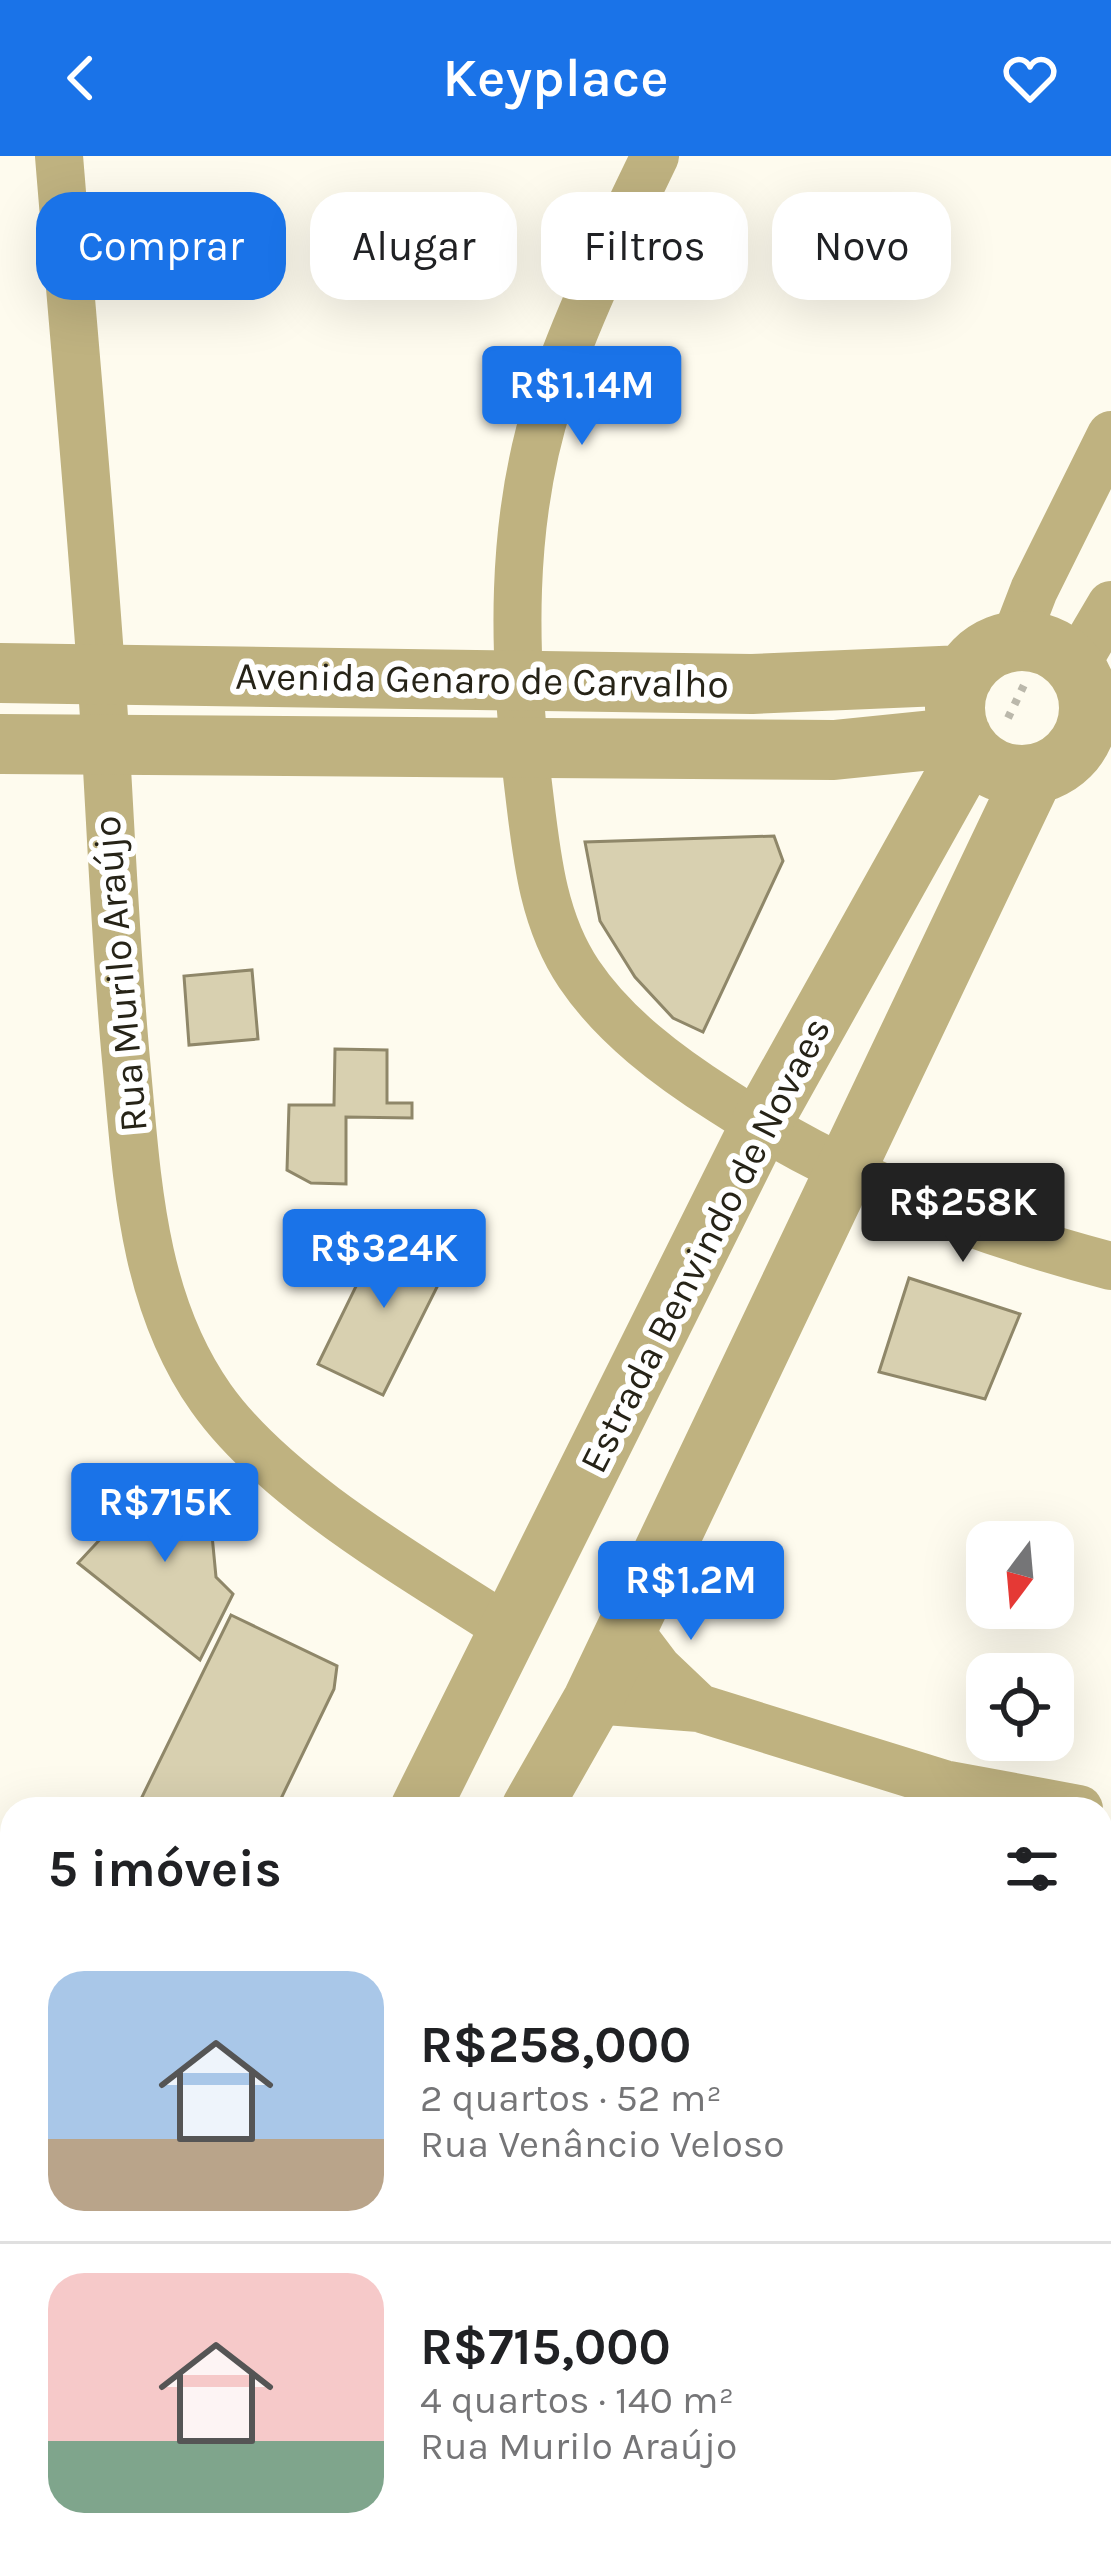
<!DOCTYPE html>
<html lang="pt">
<meta charset="utf-8">
<style>
:root{--surface:#fff;--page:#f6f6f6;--text:#202124;--muted:#757577;--line:#e0e0e0;--accent:#1a73e8}
body{margin:0;font-family:Karla,sans-serif;background:var(--page);color:var(--text);height:100vh;display:flex;flex-direction:column;font-size:45px;white-space:nowrap}
*{box-sizing:border-box;margin:0}
p{font-size:39px;color:var(--muted)}
.icon{flex:none;width:66px;height:66px;fill:none;stroke:currentColor;stroke-width:2;stroke-linecap:round;stroke-linejoin:round}
.map{position:relative;flex:1;overflow:hidden}
.side{position:absolute;left:0px;top:1641px;width:1113px;height:771px;display:flex;flex-direction:column;background:var(--surface);border-radius:36px 36px 0 0;box-shadow:0 12px 48px #0002}
.side>*{flex:none}
.top-card{position:absolute;left:36px;top:36px;width:1041px;height:108px;display:flex;gap:24px}
.needle{width:78px;rotate:196deg}
.controls{position:absolute;left:966px;top:1365px;display:grid;gap:24px}
.controls a{display:grid;place-items:center;width:108px;height:108px;border-radius:24px;background:var(--surface);box-shadow:0 12px 48px #0002;font-size:60px}
.price{position:absolute;translate:-50% -102px;padding:0 27px;border-radius:12px;background:var(--accent);color:#fff;font-size:39px;line-height:78px;filter:drop-shadow(0 3px 6px #0008)}
.price::after{content:'';position:absolute;left:50%;top:72px;width:36px;height:27px;margin-left:-18px;background:inherit;clip-path:polygon(0 0,100% 0,50% 100%)}
.price.current{background:#222;color:#fff}
ul{padding:0;list-style:none}
li{display:flex;align-items:center;gap:36px;height:300px;padding:0 48px}
li+li{border-top:3px solid var(--line)}
li span{display:grid;place-items:center;flex:none;width:336px;height:240px;border-radius:36px;color:#555}
li>.icon{margin-inline-start:auto}
span .icon{width:144px;height:144px;fill:#fffc;stroke-width:1}
li b{font-size:51px}
h2{display:flex;justify-content:space-between;align-items:center;height:144px;padding:0 48px;font-size:51px}
.tag{padding:0 42px;border-radius:36px;background:var(--surface);box-shadow:0 12px 48px #0002;font-size:42px;line-height:108px}
.tag.current{background:var(--accent);color:#fff}
header{display:flex;justify-content:space-between;align-items:center;height:156px;padding:0 48px;background:var(--accent);color:#fff;font-size:54px;font-weight:600}
.map>svg:first-child{display:block}
.building{fill:#d8d0b0;stroke:#8f8769;stroke-width:3}
.lines{fill:none;stroke-linecap:round;stroke-linejoin:round}
.path{stroke:#bbb8ab;stroke-width:8;stroke-dasharray:6 9;stroke-linecap:butt}
.minor{stroke:#bfb280;stroke-width:48}
.tertiary{stroke:#bfb280;stroke-width:60}
.labels{text-anchor:middle;dominant-baseline:central;stroke-width:12;stroke-linejoin:round;paint-order:stroke}
.street-label{font-size:39px;fill:#262317;stroke:#fff}
</style>
<header><svg class="icon" aria-label="back" viewBox="0 0 24 24"><path d="M15 5l-7 7 7 7"/></svg>Keyplace<svg class="icon" aria-label="heart" viewBox="0 0 24 24"><path d="M12 20l-8-8c-3-5 5-10 8-4 3-6 11-1 8 4z"/></svg></header>
<div class="map">
<svg width="1111" height="2411" viewBox="0 0 1111 2411">
<rect width="100%" height="100%" fill="#fefbee"/>
<path class="building" d="M774 680 783 705 703 876 673 862 635 821 600 765 585 686Z
M252 814 258 883 189 889 184 820Z
M335 893 387 894V947H412V962L346 961V1028L311 1027 287 1014 289 949H334Z
M385 1071 451 1103 383 1239 318 1208Z
M909 1122 1020 1158 985 1243 879 1216Z
M162 1317 205 1355 212 1379 216 1421 233 1438 200 1504 78 1407Z
M231 1459 337 1510 334 1533 276 1653H161L141 1643Z
M0 1882 11 1903 0 1924Z
M1101 1978 1111 1979V2125L1101 2124Z
M12 2018V2077L0 2072V2049Z
M0 2072 12 2078V2194L0 2214Z
M1101 2264H1111V2411H1057V2400H1101Z
M781 2400H1045V2411H809Z"/>
<g class="lines">
<path class="path" d="M1008 562 1025 527"/>
<path class="minor" d="M59 0C73 172 89 343 101 515 110 645 114 774 126 904 137 1020 141 1143 211 1242 276 1334 416 1413 510 1474
M655 0C617 79 578 158 550 241 509 366 513 499 528 628 536 693 541 762 579 818 614 870 669 911 721 944 841 1023 973 1074 1111 1110
M1014 486 1034 434 1111 279
M1075 510 1111 449
M627 1472 658 1513 699 1552
M593 1544 699 1552 944 1628 1079 1653
M0 1733 12 1741
M1101 2184H1111
M25 2400 45 2411"/>
<path class="tertiary" d="M955 552a67 67 0 1 1 134 0a67 67 0 1 1-134 0Z
M0 517 752 528 964 519
M0 588 834 594 962 581
M420 1653 760 970 970 594
M531 1653 593 1544 1034 618
M0 2399 12 2380
M87 2411 93 2400"/>
</g>
<g class="labels">
<g class="street-label">
<text transform="translate(482 524) rotate(1)">Avenida Genaro de Carvalho</text>
<text transform="translate(120 818) rotate(-95)">Rua Murilo Araújo</text>
<text transform="translate(705 1089) rotate(-63)">Estrada Benvindo de Novaes</text>
</g>
</g>
</svg>
<div class="controls">
<a><svg class="needle" viewBox="-14 -14 28 28"><path d="M0-13l5 13h-10z" fill="#e53935"/><path d="M0 13l5-13h-10z" fill="#757577"/></svg></a>
<a><svg class="icon" aria-label="locate" viewBox="0 0 24 24"><circle cx="12" cy="12" r="6"/><path d="M12 2v4M12 18v4M2 12h4M18 12h4"/></svg></a>
</div>
<b class="price" style="left:582px;top:292px">R$1.14M</b>
<b class="price current" style="left:963px;top:1109px">R$258K</b>
<b class="price" style="left:384px;top:1155px">R$324K</b>
<b class="price" style="left:165px;top:1409px">R$715K</b>
<b class="price" style="left:691px;top:1487px">R$1.2M</b>
<div class="top-card">
<a class="tag current">Comprar</a>
<a class="tag">Alugar</a>
<a class="tag">Filtros</a>
<a class="tag">Novo</a>
</div>
<section class="side">
<h2>5 imóveis<svg class="icon" aria-label="filters" viewBox="0 0 24 24"><path d="M4 7h16M4 17h16"/><circle cx="9" cy="7" r="2"/><circle cx="15" cy="17" r="2"/></svg></h2>
<ul>
<li><span style="background:linear-gradient(#a9c7e8 70%,#b9a48a 0)"><svg class="icon" aria-label="home" viewBox="0 0 24 24"><path d="M3 11l9-7 9 7M6 9v11h12V9"/></svg></span><div><b>R$258,000</b><p>2 quartos · 52 m²</p><p>Rua Venâncio Veloso</p></div></li>
<li><span style="background:linear-gradient(#f6c9c9 70%,#7fa58c 0)"><svg class="icon" aria-label="home" viewBox="0 0 24 24"><path d="M3 11l9-7 9 7M6 9v11h12V9"/></svg></span><div><b>R$715,000</b><p>4 quartos · 140 m²</p><p>Rua Murilo Araújo</p></div></li>
</ul>
</section>
</div>
